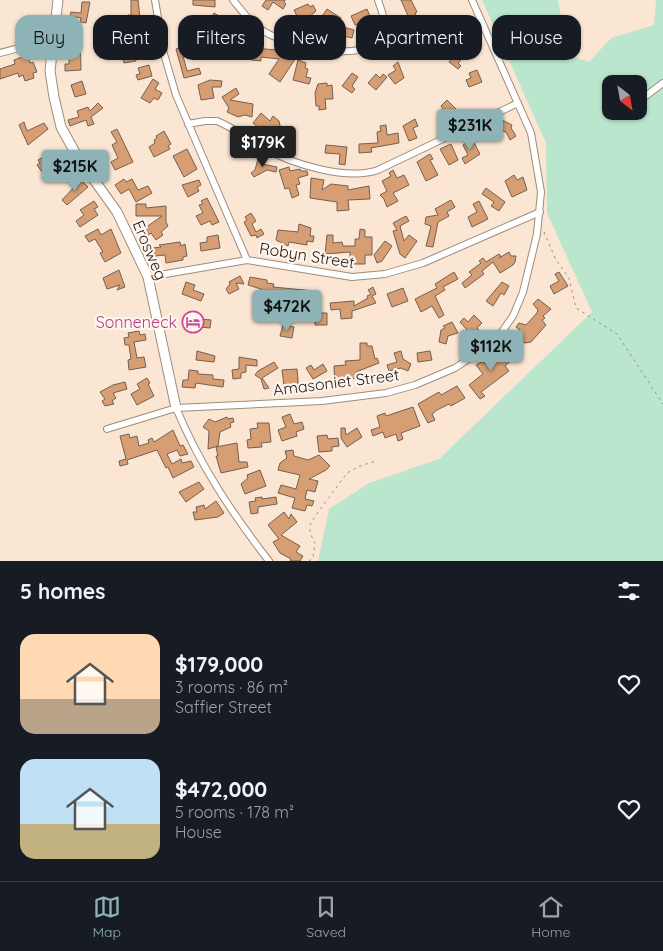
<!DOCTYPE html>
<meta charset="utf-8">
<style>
:root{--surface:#171b24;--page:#242831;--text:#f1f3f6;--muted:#9ea1a6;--line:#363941;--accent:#8eb3b6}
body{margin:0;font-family:Quicksand,sans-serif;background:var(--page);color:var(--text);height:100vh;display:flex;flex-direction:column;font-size:19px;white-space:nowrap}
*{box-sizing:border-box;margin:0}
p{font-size:16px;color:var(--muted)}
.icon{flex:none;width:28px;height:28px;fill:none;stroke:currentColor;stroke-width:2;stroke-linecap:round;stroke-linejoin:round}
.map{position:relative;height:561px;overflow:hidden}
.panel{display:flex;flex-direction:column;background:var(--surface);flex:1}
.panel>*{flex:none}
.top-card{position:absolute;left:15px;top:15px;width:634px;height:45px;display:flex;gap:10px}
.needle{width:32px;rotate:149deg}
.fabs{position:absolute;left:602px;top:75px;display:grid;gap:10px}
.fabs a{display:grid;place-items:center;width:45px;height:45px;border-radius:10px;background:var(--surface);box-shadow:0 1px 4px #0004;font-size:25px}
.price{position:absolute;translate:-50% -42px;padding:0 11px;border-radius:5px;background:var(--accent);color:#111;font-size:16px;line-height:32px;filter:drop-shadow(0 1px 2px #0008)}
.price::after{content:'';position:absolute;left:50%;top:30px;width:15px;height:11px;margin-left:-8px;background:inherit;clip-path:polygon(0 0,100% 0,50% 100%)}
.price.current{background:#222;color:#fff}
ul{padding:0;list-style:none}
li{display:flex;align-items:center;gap:15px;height:125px;padding:0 20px}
li span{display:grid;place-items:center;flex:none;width:140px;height:100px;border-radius:15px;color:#555}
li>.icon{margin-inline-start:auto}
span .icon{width:60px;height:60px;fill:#fffc;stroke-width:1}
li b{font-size:21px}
h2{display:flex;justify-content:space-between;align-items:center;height:60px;padding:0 20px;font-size:21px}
.pill{padding:0 18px;border-radius:15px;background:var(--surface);box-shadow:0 1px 4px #0004;font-size:18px;line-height:45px}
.pill.current{background:var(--accent);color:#111}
.dock{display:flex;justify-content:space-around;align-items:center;height:70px;border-top:1px solid var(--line);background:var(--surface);font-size:14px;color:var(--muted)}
.dock a{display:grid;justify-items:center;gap:2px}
.dock .current{color:var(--accent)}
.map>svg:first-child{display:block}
.green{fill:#b9e6cd;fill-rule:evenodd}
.building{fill:#d79e73;stroke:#736052}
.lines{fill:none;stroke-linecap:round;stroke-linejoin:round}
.street-casing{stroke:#9f8c7b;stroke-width:8}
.secondary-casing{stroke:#9f8c7b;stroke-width:11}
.path{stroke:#9b8c7f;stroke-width:1;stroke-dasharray:2.5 4;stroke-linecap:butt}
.street{stroke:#fff;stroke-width:6}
.secondary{stroke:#fff;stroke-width:9}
.labels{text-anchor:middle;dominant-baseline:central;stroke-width:4.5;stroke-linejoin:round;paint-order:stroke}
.street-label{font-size:16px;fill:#201912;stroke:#fef6ee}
.hotel-label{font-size:16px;fill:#b23c85;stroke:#fef6ee;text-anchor:end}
</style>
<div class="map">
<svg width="663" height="561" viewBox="0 0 663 561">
<rect width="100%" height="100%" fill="#fbe6d4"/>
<path class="green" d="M482 0H558L568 55 589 62 611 38 654 25 656 0H663V561H318L329 509 369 483 439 459 592 312 547 213 546 143ZM611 84H639V111H611Z"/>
<path class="building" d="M131 0H138L141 28 130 30 128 15H131Z
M193 0H215V7L193 5Z
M266 0H285L284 2 286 4 283 9 273 2 268 10 262 6Z
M401 0H411L417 12 415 13 417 18H409Z
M82 2H90L86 23 80 22 81 18 70 16 71 12 81 13Z
M308 4 310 7 313 5 316 11 301 24 294 10Z
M327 9 341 18 336 25 354 30 352 38 331 33 333 27 326 22 321 28 316 25Z
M367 9 371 19 355 25 351 16Z
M214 13 229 22 225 29 230 32 224 40 206 28 207 34 181 39 180 31 207 24Z
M446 19 462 28 457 38 451 35 445 36 443 26Z
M433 25 435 36 425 38 421 37 419 28Z
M242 30 255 41 244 56 235 49 240 42 235 38Z
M68 31 80 32 81 70 65 71V64H69V47H65Z
M148 40 150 54 135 56 136 61 124 63 121 49 125 48 124 44Z
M184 46 185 50 191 48 193 53 183 56 187 71 199 68 201 74 184 78 176 49Z
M289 47 299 53 280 82 269 74 279 59 261 57V61L251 60 252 48 278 50 285 54Z
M460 49 466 55 458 63 461 66 458 69 449 62Z
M28 55 30 63 33 62 37 72 33 73 34 78 25 81 23 75 19 77 18 73 0 79V69L15 64 14 60Z
M298 60 306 63 305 68 308 69 306 77 311 78 309 84 293 80Z
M398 62 404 78 395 84 388 75 396 70 393 66Z
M149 65 152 76 138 80 136 75 140 74 138 68Z
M477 70 482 82 469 87 466 80 471 78 469 73Z
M352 73 358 77 352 86 355 89 352 93 342 86Z
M376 74 380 78 383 74 387 77 376 90 368 83Z
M153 79 159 83 155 89 162 93 158 100 154 98 150 103 141 98Z
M210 80 222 81 221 87H212L214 98 201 100 198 85Z
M82 81 86 94 75 97 71 85Z
M327 83V86L332 85 333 99H325L326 109 319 110V106H316L315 93 318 84Z
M236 88 239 94 230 100 253 104 252 117 245 115 238 117 227 112 229 108 222 97Z
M447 100 458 111 447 121 442 116 446 113 441 106Z
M98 103 103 108 91 117 94 124 88 126 86 120 70 126 68 120 79 117 77 111 88 107 90 111Z
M261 113 270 121 273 116 279 121 281 130 291 128 294 136 287 139 288 141 273 146 270 137 253 123Z
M415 119 418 126 413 128 417 138 409 141 403 126Z
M502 120 512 125 511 128 516 136 510 140 506 132 497 129 496 133 492 132 491 135 485 133 487 126 490 127Z
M24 122 27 131 44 123 48 129 28 145 19 125Z
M386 125 387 135 398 133 399 143 371 148 372 152 359 153V144L378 143 377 132 381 131 380 126Z
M117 129 133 162 115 170 111 162 118 158 112 145 117 142 111 132Z
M164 131 171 144 168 146 170 149 154 157 149 147 155 143 154 140 157 138 156 136Z
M472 139 480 154 465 164 462 158 468 155 463 145Z
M451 144 458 160 449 165 440 149Z
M326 145 347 147 345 165 339 164 340 154 325 153Z
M187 149 197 169 184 177 173 156Z
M430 154 433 159 430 160 438 175 426 181 417 162Z
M47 155 49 159 53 156 57 162 42 172 37 165 40 163 38 160Z
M258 159 263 160 262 164 277 167 276 172 267 170 254 177 251 173 255 170Z
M289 167 290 171 300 169 301 171H307L308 175 298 178 300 184 296 185 299 195 292 198 289 188 285 189 279 170Z
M393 170 397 178 404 175 409 185 393 193 398 201 387 207 384 199 380 195 387 191 382 181 391 176 389 173Z
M514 175 517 180 523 177 527 190 512 197 505 181Z
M311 178 324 180 322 190 331 184 348 186V190L369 186 370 199 348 200 349 210 337 211V202L310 198Z
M124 179 126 182 132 179 138 190 148 186 152 193 136 202 129 189 121 194 115 185Z
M81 180 88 187 67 205 62 200Z
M199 180 201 185 197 187 199 191 188 197 182 185Z
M486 188 505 202 499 211 491 206 494 202 482 194Z
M207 198 219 222 212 225 210 221 201 225 196 216 203 213 199 205 203 204 201 201Z
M451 200 455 207 447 212 449 216 438 222 433 247 426 246 431 226 425 224 426 217 438 215 435 209Z
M94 201 98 207 94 209 98 215 80 227 76 221 84 215 80 210Z
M479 201 488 219 472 227 468 217 477 212 473 204Z
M136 204H146V208L166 206V222L168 226 161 232 163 235 156 240 151 233 142 240 138 233 162 216H136Z
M251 213 256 221 252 224 256 232 261 229 264 234 257 238 256 235 251 236 244 222 247 220 245 217Z
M406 216 409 221 400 226 404 241 409 235 417 241 405 258 400 254 393 231 397 230 393 223Z
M299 224 311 228 310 236H314L313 242 307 241V245L289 242 288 246 276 240 278 230 298 232Z
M98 229 101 235 111 229 121 253 105 262 100 253 103 252 95 239 89 242 85 236Z
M360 229 365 230V237H372V255H365V264H350V252L325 254 327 235H333V243L342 242 343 246H355V239H359Z
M218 235 220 248 201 251 200 243 207 242V237Z
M385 241 392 246 382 261 377 263 374 255Z
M180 242 181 246 185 244 187 256 183 257V260L166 263 165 255 155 256 153 248 161 247 159 245Z
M509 252 511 256H516L515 262 513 265 500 273 493 262 482 271 484 274 465 288 462 283 472 275 469 272 481 263 479 261 483 258 486 262 499 254 501 256 499 258Z
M119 270 125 287 117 290 120 285 107 289 103 278Z
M454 272 458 279 443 287 445 290 435 296 444 315 439 318 432 306 421 312 415 299 437 288 435 284Z
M559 272 568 286 554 294 550 286 559 281 555 274Z
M240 276 244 284 236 283 239 289 229 294 226 289 230 284 229 282Z
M250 277 267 280V283L274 284 273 287 314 291 313 300H304V296L289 295 296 305 294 309H285L286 308 276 304V295L261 292V289L248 285Z
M186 282 195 285 193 290 204 294 201 301 182 294Z
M502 282 509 286 504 295 501 293 493 306 486 301Z
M373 287 376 294 372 296 376 303 352 311V318L341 319 340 309 331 310 330 303 354 301V306L368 298 367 296 371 294 368 290Z
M403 288 408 301 392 307 387 294Z
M538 299 551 309 543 316 545 318 542 320 546 325 531 342 525 343 515 336 520 330 516 327 519 323 526 325 537 313 538 310 533 304Z
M312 313H327V325H315V321H305V315H312Z
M474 315 482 323 477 328 482 334 476 340 460 322 464 318 468 322Z
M190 318 211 320 210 328 190 326Z
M452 322 458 333 448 336 446 344 439 342 441 330 445 328 443 326Z
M283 325 294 327 292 338 280 336Z
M139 331 140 335 145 334 146 340 134 342 137 358 144 357 146 367 129 370 128 360 131 359 129 345H125L124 338 129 337 128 333Z
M360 343H367V346H372L375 359 377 358 379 363 356 372 357 378 343 380 344 384 335 385 334 366 346 365 345 361 360 360Z
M505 349 514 358 505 366 509 371 481 392 485 396 480 399 469 385 483 374 476 365 483 361 485 364Z
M197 351 215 356 214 362 196 360Z
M401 351 403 359 411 364 408 371 401 368 389 371 387 365 397 362 394 353Z
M430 351 432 360 418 362 417 353Z
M239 357 257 360V366L246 365V372L241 373V378L233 379 232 370 239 369Z
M274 362 278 368 262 378 269 388 264 389 261 379 255 375 258 371Z
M323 364 327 371 313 379 306 368 311 365 314 370Z
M297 369 299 392 285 393 282 370Z
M189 370 198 371V374L213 375V379L224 380 223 387 196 383 195 388 182 387 183 380H188Z
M147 378 150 383 148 384 154 396 137 405 131 394 140 389 137 384Z
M125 382 127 389 113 393 116 398 112 401 114 404 105 406 102 401 105 399 100 392 113 385Z
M457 386 465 398 451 406 449 404 437 410 432 414 435 420 428 423 418 404 439 392 441 395Z
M413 407 420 426 401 433 403 439 398 441 396 434 385 438 383 432 373 436 371 430 380 427 377 416 385 413 386 416Z
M290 414 294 424 302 422 304 429 296 432 297 436 282 441 278 430 286 427 282 417Z
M227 417 228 419 233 418 234 422 230 423 231 427 220 432 218 446 208 449 209 431 203 427 209 419 215 422Z
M257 423H269L271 442 261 443 262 447 248 448 247 440 251 439 250 429 258 428Z
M341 428H345L346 435 357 428 362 437 347 447 341 438Z
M173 430 180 446 183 445 188 454 180 456 177 450 167 454 172 464 181 459 182 463 191 461 194 467 173 478 168 467 166 468 157 450 127 460 128 464 120 466 119 461 126 459 120 436 129 434 130 438 137 436 139 446 149 443 148 440 152 438 154 442Z
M327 435 328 439 338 438 339 446 332 447V451L319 452 317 436Z
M237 443 239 462H247L248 467 221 473 216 456H218L216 447Z
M293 450 294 456 308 460 319 455 330 466 326 470 309 479 318 481 315 492 307 490 305 499 314 501 312 506 307 505 305 511 292 508 295 498 278 493 281 485 296 489 300 475 278 470 280 463 287 458 285 451Z
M260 470 266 486 245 494 241 484 248 478 247 475Z
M199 482 204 489 186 502 179 492Z
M262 497V499L276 497 277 504 258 507V513L251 514 249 502 256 501 255 498Z
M216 501 224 513 218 517 195 520 193 512H197L196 507 204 505 205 509Z
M284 512 289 519 291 514 297 522 281 535 300 546 296 552 303 556 300 561H290L291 559 280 553 273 542 279 539 268 525Z"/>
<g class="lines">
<g class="street-casing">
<path id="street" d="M155 0 164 54 176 95 247 260
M233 0C243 12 251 24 265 32 289 46 385 72 384 22 384 15 380 7 378 0
M383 29 443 50
M0 53 53 39
M639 101 663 83
M188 124 205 121H217C234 128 248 139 264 148 292 164 347 181 378 170L518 103
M148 277 247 260 352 277 385 274 423 263 540 212
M176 408C200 465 231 512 269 561
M107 429 176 408 322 401 386 393 415 385 455 368 482 350 501 333 513 316 523 292 537 234 541 192 531 133 472 0"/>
</g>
<g class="secondary-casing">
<path id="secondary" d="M58 0 50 71 54 97 61 127 77 156 117 212 148 277 176 408"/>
</g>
<path class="path" d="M544 232 556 260 569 278 576 308 617 334 663 404
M309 561 313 558 315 543 310 533V525L316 515 347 473 360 466 376 461"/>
<use href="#street" class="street"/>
<use href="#secondary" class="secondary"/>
</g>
<defs>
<g id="hotel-ring" transform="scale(1.125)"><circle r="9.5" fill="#fef6ee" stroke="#d1479c" stroke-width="1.5"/><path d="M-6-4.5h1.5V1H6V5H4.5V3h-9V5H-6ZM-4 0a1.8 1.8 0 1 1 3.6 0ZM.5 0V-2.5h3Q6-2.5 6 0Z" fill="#d1479c"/></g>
</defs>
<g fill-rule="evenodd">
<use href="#hotel-ring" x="193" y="322"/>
</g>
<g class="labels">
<g class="street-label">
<text transform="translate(150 250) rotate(67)">Erosweg</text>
<text transform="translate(307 255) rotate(9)">Robyn Street</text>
<text transform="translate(336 382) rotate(-7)">Amasoniet Street</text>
</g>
<g class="hotel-label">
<text x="177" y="322">Sonneneck</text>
</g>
</g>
</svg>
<div class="fabs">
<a><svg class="needle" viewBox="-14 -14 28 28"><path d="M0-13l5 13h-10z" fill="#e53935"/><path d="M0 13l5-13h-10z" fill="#9ea1a6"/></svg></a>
</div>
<b class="price" style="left:470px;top:151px">$231K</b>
<b class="price current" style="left:263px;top:168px">$179K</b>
<b class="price" style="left:75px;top:192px">$215K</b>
<b class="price" style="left:287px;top:332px">$472K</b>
<b class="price" style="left:491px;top:372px">$112K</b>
<div class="top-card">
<a class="pill current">Buy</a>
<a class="pill">Rent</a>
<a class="pill">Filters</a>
<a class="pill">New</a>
<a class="pill">Apartment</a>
<a class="pill">House</a>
</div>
</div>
<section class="panel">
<h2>5 homes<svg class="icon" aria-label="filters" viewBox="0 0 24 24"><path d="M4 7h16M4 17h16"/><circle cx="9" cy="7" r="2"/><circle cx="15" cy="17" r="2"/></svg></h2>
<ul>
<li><span style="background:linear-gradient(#ffd9b3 65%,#b9a48a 0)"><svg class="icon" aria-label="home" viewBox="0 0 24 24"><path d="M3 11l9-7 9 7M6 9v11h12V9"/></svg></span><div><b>$179,000</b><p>3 rooms · 86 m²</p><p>Saffier Street</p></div><svg class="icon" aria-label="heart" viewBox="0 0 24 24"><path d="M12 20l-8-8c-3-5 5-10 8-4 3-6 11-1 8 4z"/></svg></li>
<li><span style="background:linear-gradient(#bfe0f5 65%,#c2b280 0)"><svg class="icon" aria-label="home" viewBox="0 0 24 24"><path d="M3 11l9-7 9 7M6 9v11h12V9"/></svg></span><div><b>$472,000</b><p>5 rooms · 178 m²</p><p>House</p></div><svg class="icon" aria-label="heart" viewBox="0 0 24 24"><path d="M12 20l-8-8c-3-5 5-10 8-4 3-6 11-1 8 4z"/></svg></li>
</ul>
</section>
<nav class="dock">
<a class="current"><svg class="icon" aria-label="map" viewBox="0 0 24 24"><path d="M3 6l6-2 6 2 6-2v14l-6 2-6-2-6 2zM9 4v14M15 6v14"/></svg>Map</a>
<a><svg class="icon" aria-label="saved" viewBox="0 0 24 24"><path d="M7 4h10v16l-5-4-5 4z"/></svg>Saved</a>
<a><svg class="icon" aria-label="home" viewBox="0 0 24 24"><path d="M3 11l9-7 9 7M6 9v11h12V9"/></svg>Home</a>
</nav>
